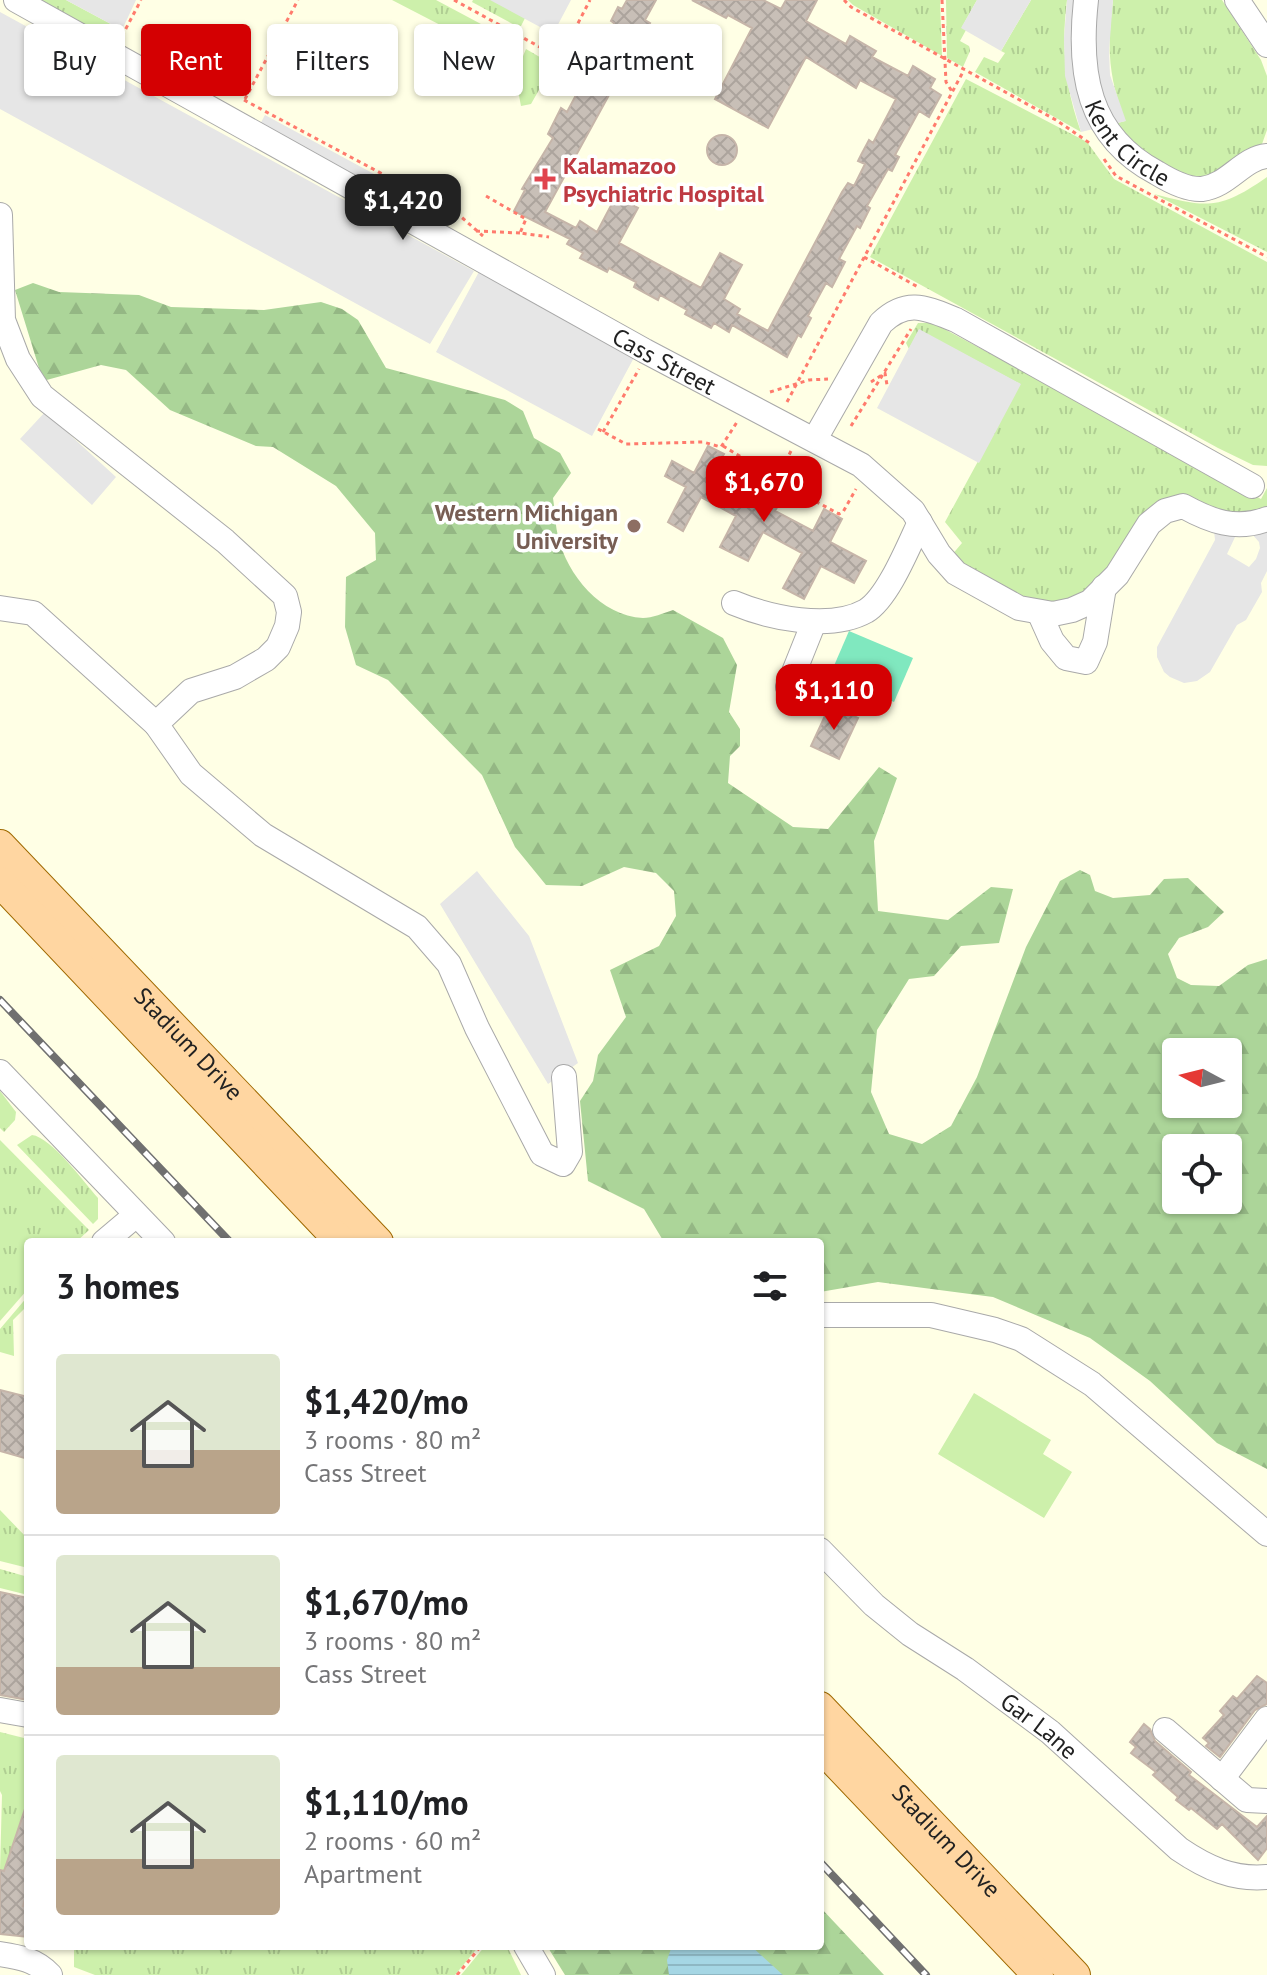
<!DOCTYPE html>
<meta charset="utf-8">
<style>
:root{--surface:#fff;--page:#f2f2f2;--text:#202124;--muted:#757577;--line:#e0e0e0;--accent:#d40002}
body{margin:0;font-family:"PT Sans",sans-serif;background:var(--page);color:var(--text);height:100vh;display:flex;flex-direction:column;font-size:30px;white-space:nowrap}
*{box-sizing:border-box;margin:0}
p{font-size:26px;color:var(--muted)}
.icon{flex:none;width:44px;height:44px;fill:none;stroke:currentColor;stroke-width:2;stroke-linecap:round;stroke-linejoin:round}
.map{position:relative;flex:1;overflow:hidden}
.details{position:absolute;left:24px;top:1238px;width:800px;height:712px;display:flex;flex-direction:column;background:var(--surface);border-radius:8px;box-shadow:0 2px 6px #0004}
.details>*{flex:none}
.banner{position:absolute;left:24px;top:24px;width:800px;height:72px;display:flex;gap:16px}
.needle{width:52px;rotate:277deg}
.controls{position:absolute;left:1162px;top:1038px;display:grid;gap:16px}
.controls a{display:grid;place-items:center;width:80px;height:80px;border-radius:8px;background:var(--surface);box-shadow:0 2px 6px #0004;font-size:40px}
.price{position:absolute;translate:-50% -68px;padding:0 18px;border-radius:16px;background:var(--accent);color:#fff;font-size:26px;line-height:52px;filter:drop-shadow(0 2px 4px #0008)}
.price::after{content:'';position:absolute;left:50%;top:48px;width:24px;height:18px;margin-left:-12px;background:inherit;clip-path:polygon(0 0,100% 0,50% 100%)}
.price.active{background:#222;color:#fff}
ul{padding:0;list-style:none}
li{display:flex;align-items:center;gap:24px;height:200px;padding:0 32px}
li+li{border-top:2px solid var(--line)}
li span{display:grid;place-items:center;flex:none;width:224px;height:160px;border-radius:8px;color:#555}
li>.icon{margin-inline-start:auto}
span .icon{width:96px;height:96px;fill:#fffc;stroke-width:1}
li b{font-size:34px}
h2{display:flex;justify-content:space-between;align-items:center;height:96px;padding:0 32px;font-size:34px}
.tag{padding:0 28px;border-radius:8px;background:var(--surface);box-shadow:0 2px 6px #0004;font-size:28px;line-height:72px}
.tag.active{background:var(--accent);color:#fff}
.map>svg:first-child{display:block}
.education{fill:#ffffe5;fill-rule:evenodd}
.grass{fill:url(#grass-tufts)}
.forest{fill:url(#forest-firs);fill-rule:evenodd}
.garden{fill:#cdf0ab}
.pitch{fill:#80e8bf}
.parking{fill:#e6e6e6}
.water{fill:url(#water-rules)}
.building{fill:url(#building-cross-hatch);stroke:#c6b5a9;stroke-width:2}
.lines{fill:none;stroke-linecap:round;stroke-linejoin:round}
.minor-casing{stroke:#a9a9a9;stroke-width:26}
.major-casing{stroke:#a06a00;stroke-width:32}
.path{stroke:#ff7b6d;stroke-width:3;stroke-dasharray:4 4;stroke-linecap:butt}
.minor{stroke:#fff;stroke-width:24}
.major{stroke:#ffd6a1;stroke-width:30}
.rail-casing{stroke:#707070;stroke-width:8}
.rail{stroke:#fff;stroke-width:5;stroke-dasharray:15;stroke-linecap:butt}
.health-dot{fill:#e0444e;stroke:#fff;stroke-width:3}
.education-dot{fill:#8d6e63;stroke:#fff;stroke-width:3}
.labels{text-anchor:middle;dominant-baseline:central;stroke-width:7;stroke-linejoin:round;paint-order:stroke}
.street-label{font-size:24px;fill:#222;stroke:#fff}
.health-label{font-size:24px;font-weight:bold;fill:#be3a42;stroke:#fff;text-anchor:start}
.education-label{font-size:24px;font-weight:bold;fill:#785e54;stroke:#fff;text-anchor:end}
</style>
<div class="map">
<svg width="1267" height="1975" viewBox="0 0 1267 1975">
<defs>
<pattern id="grass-tufts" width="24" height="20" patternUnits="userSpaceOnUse" patternTransform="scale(2)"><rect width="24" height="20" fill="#cdf0ab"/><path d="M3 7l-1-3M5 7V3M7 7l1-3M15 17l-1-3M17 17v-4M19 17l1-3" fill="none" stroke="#b0ce93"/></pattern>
<pattern id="forest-firs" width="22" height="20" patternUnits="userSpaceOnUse" patternTransform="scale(2)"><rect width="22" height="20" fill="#acd599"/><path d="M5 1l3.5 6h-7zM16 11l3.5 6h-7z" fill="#94b784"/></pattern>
<pattern id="water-rules" width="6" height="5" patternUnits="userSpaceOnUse" patternTransform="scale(2)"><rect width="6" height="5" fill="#a5d6e4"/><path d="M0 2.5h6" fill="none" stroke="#8eb7c3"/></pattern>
<pattern id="building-cross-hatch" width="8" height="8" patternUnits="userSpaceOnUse" patternTransform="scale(2)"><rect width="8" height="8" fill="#c8bfb7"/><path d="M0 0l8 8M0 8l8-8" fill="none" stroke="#aca49d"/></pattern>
</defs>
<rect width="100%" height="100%" fill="#f3efe8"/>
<path class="education" d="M0 0H1267V1975H0ZM1176 1052H1228V1104H1176ZM1176 1148H1228V1200H1176ZM28 1242H820V1946H28Z"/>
<path class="grass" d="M40 0H66L122 30 115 41Z
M392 0H436L513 41 501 60 484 64 475 58 476 47 464 40 461 45 456 42 448 29Z
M473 0H492L525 18 520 28 472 2Z
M848 0H940L942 56 853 5Z
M946 0H977L962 27 966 30 960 41 969 46 970 51 963 67 947 58Z
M1031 0H1067C1061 46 1065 88 1081 132L975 72 984 57 998 63 1005 53 1001 51Z
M1113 0H1222L1261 60 1267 76V130L1262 144 1237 168 1184 183 1110 125 1125 121C1108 75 1107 49 1113 0Z
M526 49 550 63 552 67 531 104 521 106 515 75Z
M966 79 1087 142 1114 179 1267 262V466L1253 465 1218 448 870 257Z
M1267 177V252L1154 194C1207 208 1220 210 1267 177Z
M918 323H933L1261 499 1267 488V512L1250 518 1174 501 1084 596 1033 606 951 556 962 543 945 522 1020 384 919 330 909 349 906 343Z
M0 1091 16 1112 15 1120 4 1132 0 1128Z
M32 1135C51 1137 84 1182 98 1198V1219L93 1224 17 1145Z
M0 1140 89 1230 76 1242H28V1289L0 1321Z
M28 1296V1305L13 1320 14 1356 0 1352V1329Z
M0 1510 28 1539V1568L0 1561Z
M0 1569 28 1577V1595L0 1588Z
M0 1732 28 1739V1818L22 1817 4 1871 0 1870 2 1795 0 1791Z
M74 1946H479L455 1975H95L74 1967Z
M485 1946H507L521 1975H461Z"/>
<path class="forest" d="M33 283 59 292 139 295 171 307 264 310 321 302 342 309 358 320 386 368 505 400 523 411 534 438 560 453 571 473 553 498C555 511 555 524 558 536 567 575 601 616 643 618 652 618 664 613 673 610L723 638 737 665 729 712 740 729V746L730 756 728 783 793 827 828 829 879 767 897 778 874 841 878 911 948 920 991 887 1013 889 999 943 961 946 934 976 909 979 877 1030 871 1092 889 1134 922 1144 951 1126 977 1077 1026 947 1060 881 1080 870 1090 875 1095 891 1113 898 1150 895 1164 879 1188 878 1224 912 1208 927 1179 938 1168 954 1177 978 1191 985 1219 986 1248 965 1267 959V1469L1217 1443 1150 1381 1090 1338 993 1297 878 1282 820 1292V1242H664L644 1209 588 1181 580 1101 593 1081 598 1055 626 1017 610 970 659 946 676 916 674 891 656 873 624 867 582 886 546 885 515 847 482 775 388 680 356 665 345 627 346 577 376 560 375 533 336 486 273 447 256 446 170 410 126 370 101 365 43 381 15 290ZM1176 1052H1228V1104H1176ZM1176 1148H1228V1200H1176Z
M820 1907 884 1975H565L547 1946H820Z"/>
<path class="garden" d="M974 1393 1051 1440 1043 1454 1072 1472 1044 1518 938 1454Z"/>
<path class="pitch" d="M849 631 913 658 894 702 830 675Z"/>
<path class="parking" d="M66 0H136L122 30Z
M490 0H571L553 34Z
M977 0H1031L1001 51 961 28Z
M1067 0H1113L1109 51 1110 75 1126 121 1081 132 1065 76 1064 38Z
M0 12 474 271 430 344 0 109Z
M265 115 437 208 430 220 258 128Z
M481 268 637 352 592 436 436 352Z
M919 329 1021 384 979 463 877 408Z
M45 412 116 477 92 505 20 439Z
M1214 530 1236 535 1227 554 1249 567 1256 559 1260 548 1259 542 1252 534 1267 530V571L1261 583 1262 592 1246 620 1237 625 1210 672 1197 681 1184 683 1170 677 1164 672 1157 657V647L1215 540Z
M477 871 529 936 578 1063 548 1084 440 904Z"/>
<path class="water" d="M672 1946H751L783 1975H669L667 1960Z"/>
<path class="building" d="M627 0H656L645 20 650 23 638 42 631 38 621 57 625 64 621 73 545 212 576 228 580 221 597 232 616 196 638 208 619 243 701 288 720 253 742 265 724 299 740 309 737 314 768 331 842 192 848 183 854 186 865 164 858 161 861 155 869 140 873 143 896 99 860 80 856 88 806 57 768 128 715 99 752 28 728 15 726 18 692 0H763L781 9 786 0H817L806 21 846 44 850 36 864 44 876 51 872 57 908 76 913 66 935 79 930 88 941 95 929 117 919 111 895 155 899 157 892 171 888 169 867 206 870 208 860 228 857 226 839 259 845 262 832 287 826 283 808 316 811 318 801 337 798 335 787 357 732 325 729 332 714 323 711 328 685 314 687 310 660 295 658 300 634 287 636 282 609 268 607 272 580 258 583 253 567 244 570 239 514 211 525 190 522 189 553 138 548 134 561 108 567 112 584 80 581 79 592 58 596 59 614 23 611 21 618 7 622 9Z
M707 150a15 15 0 1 1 30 0a15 15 0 1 1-30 0Z
M708 446 724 454 711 477 750 498 761 478 786 491 775 511 813 531 824 509 842 519 830 542 866 561 854 583 821 566 804 599 783 588 802 553 763 532 748 561 720 547 736 516 701 497 683 531 668 522 686 487 665 476 672 461 694 473Z
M830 705 858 718 839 759 811 746Z
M0 1390 28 1397V1459L0 1451Z
M0 1592 28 1598V1700L0 1695Z
M1257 1676 1267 1683V1704L1255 1710 1220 1757 1206 1746 1209 1743 1203 1738 1224 1715 1220 1711 1233 1696 1237 1699Z
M1144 1724 1150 1729 1155 1741 1191 1772 1189 1775 1257 1827 1267 1816V1848L1258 1860 1222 1824 1217 1829 1191 1808 1189 1810 1176 1800 1178 1797 1153 1775 1156 1772 1131 1753 1136 1747 1130 1742Z
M26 1806H28V1889L23 1906 28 1907V1937L0 1934V1870L4 1871Z"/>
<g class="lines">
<g class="minor-casing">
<g id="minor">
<path id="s1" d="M16 0 645 351 861 465 913 511 939 554 956 573 1019 608 1053 614 1072 610 1090 602 1117 575 1149 524 1165 511 1183 506C1210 521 1236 531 1267 519"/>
<path id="s2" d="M1086 0C1078 72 1087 136 1157 173 1170 181 1187 190 1202 189 1228 186 1243 158 1267 156"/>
<path d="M1237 0 1267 45"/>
<path d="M0 215 3 320 18 359 42 396 225 541 285 596 289 612 287 626 278 647 266 659 235 677 191 691 156 724 191 774 263 835 417 927 449 964 477 1028 542 1154 563 1164 570 1152 564 1077"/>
<path d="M815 439 881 323C907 298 926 308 956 320L1252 486"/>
<path d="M734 603C770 618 830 631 866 611 888 598 909 545 920 522"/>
<path d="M0 608 33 613 156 724"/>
<path d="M1039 612 1052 641 1066 658 1086 662 1095 642 1104 587"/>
<path d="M788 687 814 622"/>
<path d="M0 1072 163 1242"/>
<path d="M104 1242 136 1215"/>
<path d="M820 1315H931L995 1330 1021 1339 1092 1384 1267 1534"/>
<path id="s3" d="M820 1550 874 1605 910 1634 965 1669 1050 1732 1179 1849C1207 1868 1233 1880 1267 1877"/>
<path d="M0 1710 28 1715"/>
<path d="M1165 1730 1247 1800 1267 1801"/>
<path d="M1222 1779 1267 1719"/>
<path d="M526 1946 543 1975"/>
<path d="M0 1954C20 1957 36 1960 50 1975"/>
</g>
</g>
<g class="major-casing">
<g id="major">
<path id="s4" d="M0 845 378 1242"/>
<path d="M0 882 341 1242"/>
<path id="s5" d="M820 1707 1075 1975"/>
<path d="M820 1746 1038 1975"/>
</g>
</g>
<path class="path" d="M454 0 560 58 590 0
M844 0 851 7 1056 120 1091 144
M942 0 946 82 953 93
M122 36 141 0
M245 99 298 0
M244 100 446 208 459 215 483 236
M1104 159 1116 176 1267 257
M486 196 526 219 520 233 549 237
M476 231 520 233
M864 257 918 287
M871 382 885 373 887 385
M770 392 809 380 828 379
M787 402 964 70
M851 426 911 329
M598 429 626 444 703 442 721 447 737 422
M603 432 639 369
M723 446 774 477 778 476 791 451
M778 476V481L839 514 843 512 856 489
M457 1975 481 1946"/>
<use href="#minor" class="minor"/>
<use href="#major" class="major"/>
<g class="rail-casing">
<path id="rail" d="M0 1000 230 1242
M820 1862 926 1975"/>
</g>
<use href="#rail" class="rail"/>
</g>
<path class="health-dot" d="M541 167h8v8h8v8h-8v8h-8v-8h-8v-8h8z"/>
<circle class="education-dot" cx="634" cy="526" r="8"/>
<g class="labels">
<g class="street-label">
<text stroke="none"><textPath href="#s2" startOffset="158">Kent Circle</textPath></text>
<text stroke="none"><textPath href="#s1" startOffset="742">Cass Street</textPath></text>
<text stroke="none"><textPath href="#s4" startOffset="274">Stadium Drive</textPath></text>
<text stroke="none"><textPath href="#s3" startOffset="282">Gar Lane</textPath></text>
<text stroke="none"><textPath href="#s5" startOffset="184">Stadium Drive</textPath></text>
</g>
<g class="health-label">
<text x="563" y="165">Kalamazoo<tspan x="563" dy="28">Psychiatric Hospital</tspan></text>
</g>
<g class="education-label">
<text x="618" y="512">Western Michigan<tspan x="618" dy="28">University</tspan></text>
</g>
</g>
</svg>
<div class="controls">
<a><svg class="needle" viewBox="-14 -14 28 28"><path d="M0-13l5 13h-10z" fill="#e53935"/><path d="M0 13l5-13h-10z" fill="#757577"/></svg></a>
<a><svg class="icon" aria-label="locate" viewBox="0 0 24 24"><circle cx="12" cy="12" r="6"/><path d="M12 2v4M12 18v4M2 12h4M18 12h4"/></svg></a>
</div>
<b class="price active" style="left:403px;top:242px">$1,420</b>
<b class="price" style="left:764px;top:524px">$1,670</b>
<b class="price" style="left:834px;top:732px">$1,110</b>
<div class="banner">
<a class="tag">Buy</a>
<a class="tag active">Rent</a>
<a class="tag">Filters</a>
<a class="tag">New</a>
<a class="tag">Apartment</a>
</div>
<section class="details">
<h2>3 homes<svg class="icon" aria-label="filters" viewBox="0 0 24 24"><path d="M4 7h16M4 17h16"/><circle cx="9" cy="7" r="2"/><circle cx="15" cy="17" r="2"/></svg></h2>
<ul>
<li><span style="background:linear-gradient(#dfe7d0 60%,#b9a48a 0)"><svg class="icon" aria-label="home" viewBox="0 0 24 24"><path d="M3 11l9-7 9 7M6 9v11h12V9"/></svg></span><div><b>$1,420/mo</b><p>3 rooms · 80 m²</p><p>Cass Street</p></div></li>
<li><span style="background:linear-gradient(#dfe7d0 70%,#b9a48a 0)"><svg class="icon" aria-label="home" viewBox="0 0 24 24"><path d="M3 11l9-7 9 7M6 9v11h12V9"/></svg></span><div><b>$1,670/mo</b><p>3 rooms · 80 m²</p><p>Cass Street</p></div></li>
<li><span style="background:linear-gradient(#dfe7d0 65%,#b9a48a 0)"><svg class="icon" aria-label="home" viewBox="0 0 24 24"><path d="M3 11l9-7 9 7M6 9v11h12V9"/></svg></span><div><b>$1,110/mo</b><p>2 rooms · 60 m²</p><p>Apartment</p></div></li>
</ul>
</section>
</div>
